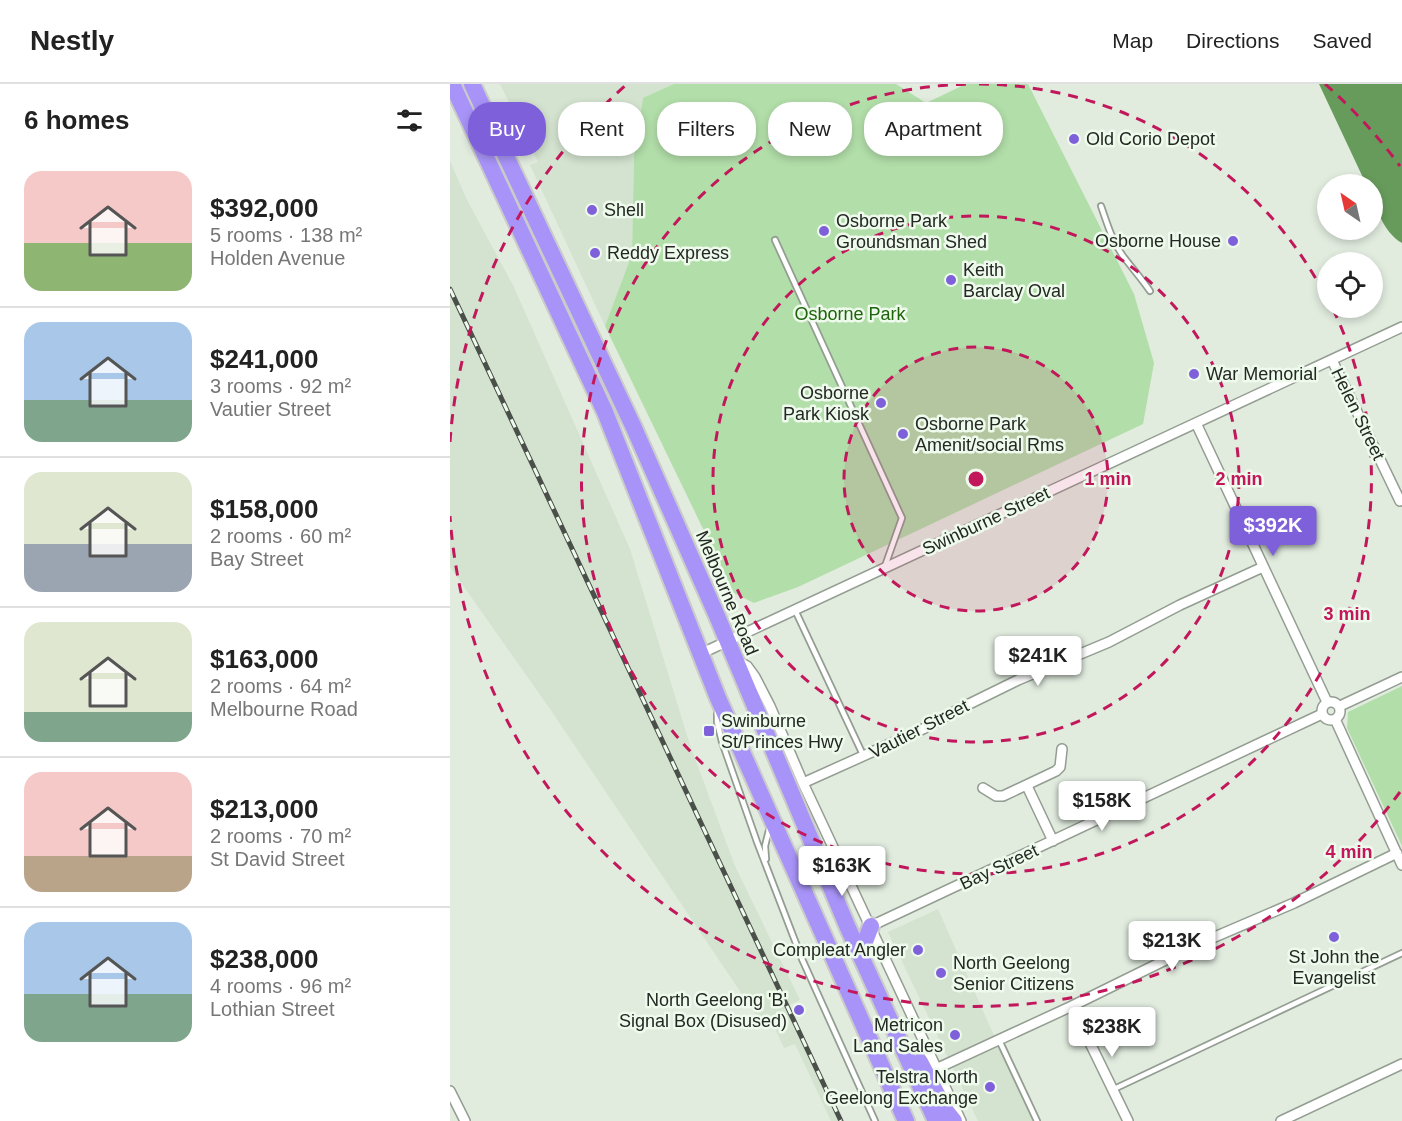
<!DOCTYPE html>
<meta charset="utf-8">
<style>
:root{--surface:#fff;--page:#f6f6f6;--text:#222;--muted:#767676;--line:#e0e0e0;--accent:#7f60db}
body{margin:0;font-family:Arial,sans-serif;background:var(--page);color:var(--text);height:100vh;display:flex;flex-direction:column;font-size:22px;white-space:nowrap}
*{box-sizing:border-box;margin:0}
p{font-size:20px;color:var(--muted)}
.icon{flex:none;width:33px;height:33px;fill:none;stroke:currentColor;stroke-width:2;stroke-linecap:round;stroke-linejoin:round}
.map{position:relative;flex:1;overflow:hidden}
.details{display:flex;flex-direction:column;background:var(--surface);width:450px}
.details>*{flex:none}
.hud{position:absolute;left:18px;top:18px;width:570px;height:54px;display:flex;gap:12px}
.needle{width:39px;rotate:326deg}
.buttons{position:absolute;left:867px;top:90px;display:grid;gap:12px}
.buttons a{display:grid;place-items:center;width:66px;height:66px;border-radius:50%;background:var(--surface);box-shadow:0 3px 9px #0003;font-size:30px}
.price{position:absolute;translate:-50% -51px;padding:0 14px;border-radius:6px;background:#fff;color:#222;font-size:20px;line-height:39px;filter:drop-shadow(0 2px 3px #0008)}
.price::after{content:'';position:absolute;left:50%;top:36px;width:18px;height:14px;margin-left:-9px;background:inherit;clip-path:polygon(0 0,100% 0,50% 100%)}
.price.active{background:var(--accent);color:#fff}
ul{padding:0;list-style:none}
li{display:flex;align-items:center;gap:18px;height:150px;padding:0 24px}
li+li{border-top:2px solid var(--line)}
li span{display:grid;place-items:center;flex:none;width:168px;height:120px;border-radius:18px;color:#555}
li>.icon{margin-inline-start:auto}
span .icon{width:72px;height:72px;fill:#fffc;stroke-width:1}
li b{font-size:26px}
h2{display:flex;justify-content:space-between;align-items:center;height:72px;padding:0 24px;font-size:26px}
.tag{padding:0 21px;border-radius:24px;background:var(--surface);box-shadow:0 3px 9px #0003;font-size:21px;line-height:54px}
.tag.active{background:var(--accent);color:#fff}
header{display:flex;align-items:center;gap:36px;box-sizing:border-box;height:84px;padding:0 30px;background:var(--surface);border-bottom:2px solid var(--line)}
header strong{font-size:28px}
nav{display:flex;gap:33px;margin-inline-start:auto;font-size:21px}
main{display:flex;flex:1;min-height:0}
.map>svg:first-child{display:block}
.built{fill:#d3e3cf}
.green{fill:#b2dea9}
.water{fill:#679b5c}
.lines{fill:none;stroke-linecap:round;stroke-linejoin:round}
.lane-casing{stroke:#939d91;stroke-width:8}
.street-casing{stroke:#939d91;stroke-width:12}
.highway-casing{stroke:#cacbca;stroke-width:20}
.lane{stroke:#fff;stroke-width:4.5}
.street{stroke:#fff;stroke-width:9}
.highway{stroke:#a894f8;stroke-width:16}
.rail-casing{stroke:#4a4f49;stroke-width:5}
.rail{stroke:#eefaec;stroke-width:3;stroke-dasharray:9;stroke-linecap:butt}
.ring{fill:none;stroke:#c2185b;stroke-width:3;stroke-dasharray:10 8}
.poi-dot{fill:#7f60db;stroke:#eefaec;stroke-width:2}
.labels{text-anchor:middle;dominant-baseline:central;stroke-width:5;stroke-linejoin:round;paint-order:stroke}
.poi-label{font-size:18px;fill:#242823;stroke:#eefaec;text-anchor:start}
.park-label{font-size:18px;fill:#1f640b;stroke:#eefaec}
.street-label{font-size:18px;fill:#242823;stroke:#eefaec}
.centre{fill:#c2185b;stroke:#eefaec;stroke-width:3}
.ring-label{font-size:18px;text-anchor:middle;font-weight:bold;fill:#c2185b;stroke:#eefaec;stroke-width:5;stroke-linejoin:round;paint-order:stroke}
</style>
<header>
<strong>Nestly</strong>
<nav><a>Map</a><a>Directions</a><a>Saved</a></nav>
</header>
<main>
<section class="details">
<h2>6 homes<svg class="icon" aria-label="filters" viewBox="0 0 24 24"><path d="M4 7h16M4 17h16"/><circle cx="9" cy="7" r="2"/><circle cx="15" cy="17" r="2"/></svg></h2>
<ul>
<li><span style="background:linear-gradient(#f6c9c9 60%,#8fb573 0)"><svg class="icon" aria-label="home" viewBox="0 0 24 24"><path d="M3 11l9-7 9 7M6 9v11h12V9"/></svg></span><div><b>$392,000</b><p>5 rooms · 138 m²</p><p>Holden Avenue</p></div></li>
<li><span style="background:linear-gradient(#a9c7e8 65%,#7fa58c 0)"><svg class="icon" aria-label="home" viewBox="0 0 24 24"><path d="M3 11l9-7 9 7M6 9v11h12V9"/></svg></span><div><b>$241,000</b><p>3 rooms · 92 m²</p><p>Vautier Street</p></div></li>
<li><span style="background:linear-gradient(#dfe7d0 60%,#9aa5b1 0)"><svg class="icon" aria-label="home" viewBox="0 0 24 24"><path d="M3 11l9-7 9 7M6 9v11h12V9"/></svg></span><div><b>$158,000</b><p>2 rooms · 60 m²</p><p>Bay Street</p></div></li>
<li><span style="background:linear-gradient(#dfe7d0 75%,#7fa58c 0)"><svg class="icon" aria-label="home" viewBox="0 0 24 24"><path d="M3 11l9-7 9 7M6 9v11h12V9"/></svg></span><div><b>$163,000</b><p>2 rooms · 64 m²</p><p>Melbourne Road</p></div></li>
<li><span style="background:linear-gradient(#f6c9c9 70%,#b9a48a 0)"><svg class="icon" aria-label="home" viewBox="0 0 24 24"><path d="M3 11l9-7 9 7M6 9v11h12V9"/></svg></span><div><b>$213,000</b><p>2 rooms · 70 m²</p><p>St David Street</p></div></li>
<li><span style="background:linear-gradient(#a9c7e8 60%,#7fa58c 0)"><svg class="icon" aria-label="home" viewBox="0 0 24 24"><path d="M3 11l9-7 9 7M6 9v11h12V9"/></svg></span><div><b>$238,000</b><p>4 rooms · 96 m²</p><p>Lothian Street</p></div></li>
</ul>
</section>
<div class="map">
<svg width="952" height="1037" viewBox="0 0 952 1037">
<rect width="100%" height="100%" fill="#e1ecdf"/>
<path class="built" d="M50 0H224L193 15 184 73 182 170 155 242 80 81 88 78Z
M0 77 17 116 63 201 180 465 240 661 285 782 350 916 340 921 355 956 393 1037H381L345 960 334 964 318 930 308 934 100 625 0 483Z
M488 825 542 947 585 1037H528L438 848Z"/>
<path class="green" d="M224 0H446L476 19 516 0H578L684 210 704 279 693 340 348 503 304 519 284 509 155 242 182 170 184 73 193 14Z
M952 602V762L897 644 898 628Z"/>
<path class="water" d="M869 0H952V159C934 149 922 120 922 100H916Z"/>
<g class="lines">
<g class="lane-casing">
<path id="lane" d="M651 122C657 139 662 157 673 172 682 184 691 194 700 207
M325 156 452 434 435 482
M345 526 414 673
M267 629V638L272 658 307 758 352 875 425 1037
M316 775 315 762 320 742
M549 956 587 1037
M662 1006 952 869"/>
</g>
<g class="street-casing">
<path id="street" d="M882 276 950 417
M746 339 877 618
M250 570 952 243
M287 577 297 582 305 593 320 622 353 699 511 1037
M872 627a9 9 0 1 1 18 0a9 9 0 1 1-18 0Z
M890 622 952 593
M885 635 952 781
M353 699 473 645 511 624 568 596 659 558 730 521 813 483
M577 702 603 757
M533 704 546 712H553L606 687 610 683 612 665
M421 842 872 630
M622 922 678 1037
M488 984 622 922 746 861 844 819 947 769
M0 1007 15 1037
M831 1037 952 980"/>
</g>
<g class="highway-casing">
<path id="highway" d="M2 0 155 328 268 614 456 1037
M22 0 184 344 267 532 398 844 486 1037
M410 871 421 842
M470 978 496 1027 504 1037"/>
</g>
<use href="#lane" class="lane"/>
<use href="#street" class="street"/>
<use href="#highway" class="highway"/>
<g class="rail-casing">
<path id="rail" d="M0 205 391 1037"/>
</g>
<use href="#rail" class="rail"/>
</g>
<circle cx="526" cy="395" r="132" fill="#c2185b" fill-opacity=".12"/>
<g class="ring">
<circle cx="526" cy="395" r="132"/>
<circle cx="526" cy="395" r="263"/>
<path d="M529 0A395 395 0 0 1 876 213M883 225A395 395 0 1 1 523 0"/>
<path d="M950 708A527 527 0 0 1 0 432M0 358A527 527 0 0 1 177 0M875 0A527 527 0 0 1 950 82"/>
</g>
<g class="poi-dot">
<circle cx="624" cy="55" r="6"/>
<circle cx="142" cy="126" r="6"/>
<circle cx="374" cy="147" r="6"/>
<circle cx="783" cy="157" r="6"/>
<circle cx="145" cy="169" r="6"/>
<circle cx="501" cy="196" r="6"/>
<circle cx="744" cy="290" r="6"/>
<circle cx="431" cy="319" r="6"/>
<circle cx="453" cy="350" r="6"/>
<rect x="253" y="641" width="12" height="12" rx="3"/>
<circle cx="884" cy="853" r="6"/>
<circle cx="468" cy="866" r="6"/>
<circle cx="491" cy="889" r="6"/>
<circle cx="349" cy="926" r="6"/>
<circle cx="505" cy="951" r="6"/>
<circle cx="540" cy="1003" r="6"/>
</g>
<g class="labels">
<g class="poi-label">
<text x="636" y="55">Old Corio Depot</text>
<text x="154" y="126">Shell</text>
<text x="386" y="137">Osborne Park<tspan x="386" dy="21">Groundsman Shed</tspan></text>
<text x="771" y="157" text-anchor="end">Osborne House</text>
<text x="157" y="169">Reddy Express</text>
<text x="513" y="186">Keith<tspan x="513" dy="21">Barclay Oval</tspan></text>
<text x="756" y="290">War Memorial</text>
<text x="419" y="309" text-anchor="end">Osborne<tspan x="419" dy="21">Park Kiosk</tspan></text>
<text x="465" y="340">Osborne Park<tspan x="465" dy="21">Amenit/social Rms</tspan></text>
<text x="271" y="637">Swinburne<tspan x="271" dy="21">St/Princes Hwy</tspan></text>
<text x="456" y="866" text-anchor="end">Compleat Angler</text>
<text x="884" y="873" text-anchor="middle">St John the<tspan x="884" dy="21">Evangelist</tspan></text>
<text x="503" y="879">North Geelong<tspan x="503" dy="21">Senior Citizens</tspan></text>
<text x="337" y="916" text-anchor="end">North Geelong 'B'<tspan x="337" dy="21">Signal Box (Disused)</tspan></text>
<text x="493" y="941" text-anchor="end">Metricon<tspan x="493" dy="21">Land Sales</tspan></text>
<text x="528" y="993" text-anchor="end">Telstra North<tspan x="528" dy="21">Geelong Exchange</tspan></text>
</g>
<g class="park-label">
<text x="400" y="230">Osborne Park</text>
</g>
<g class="street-label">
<text transform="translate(908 330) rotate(64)">Helen Street</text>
<text transform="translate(536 437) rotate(-25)">Swinburne Street</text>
<text transform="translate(277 509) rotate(67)">Melbourne Road</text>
<text transform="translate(469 645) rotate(-27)">Vautier Street</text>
<text transform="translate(549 783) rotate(-25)">Bay Street</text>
</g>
</g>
<circle cx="526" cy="395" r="9" class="centre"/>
<g class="ring-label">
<text x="658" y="401">1 min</text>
<text x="789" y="401">2 min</text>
<text x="897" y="536">3 min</text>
<text x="899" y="774">4 min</text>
</g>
</svg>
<div class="buttons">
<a><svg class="needle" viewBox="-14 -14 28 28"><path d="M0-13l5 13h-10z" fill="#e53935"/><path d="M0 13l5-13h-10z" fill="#767676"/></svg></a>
<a><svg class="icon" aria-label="locate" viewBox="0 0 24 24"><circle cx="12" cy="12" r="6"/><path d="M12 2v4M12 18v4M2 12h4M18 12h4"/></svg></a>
</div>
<b class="price active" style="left:823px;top:473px">$392K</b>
<b class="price" style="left:588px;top:603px">$241K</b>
<b class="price" style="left:652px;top:748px">$158K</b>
<b class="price" style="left:392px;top:813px">$163K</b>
<b class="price" style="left:722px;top:888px">$213K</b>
<b class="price" style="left:662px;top:974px">$238K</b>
<div class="hud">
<a class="tag active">Buy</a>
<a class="tag">Rent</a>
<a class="tag">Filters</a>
<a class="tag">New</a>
<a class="tag">Apartment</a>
</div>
</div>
</main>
